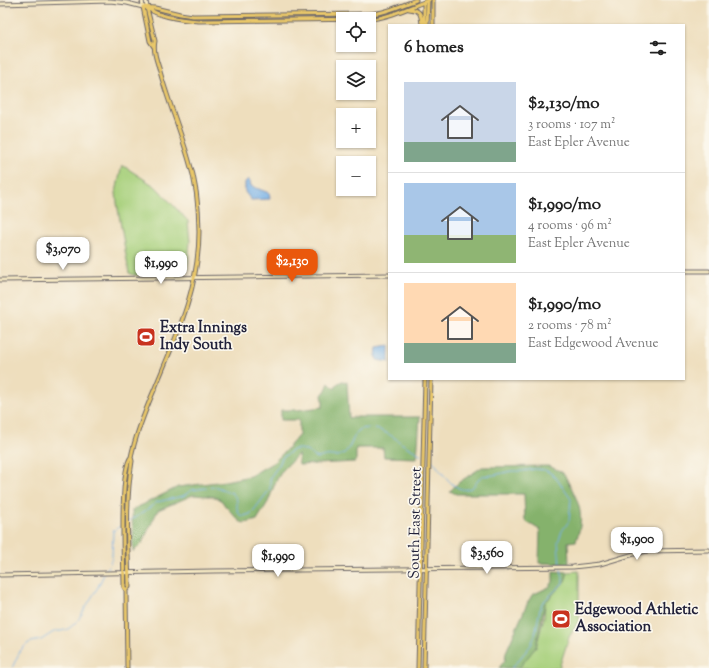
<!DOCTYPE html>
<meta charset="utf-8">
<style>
:root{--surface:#fff;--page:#f2f2f2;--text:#222;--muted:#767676;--line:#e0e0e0;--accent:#ea580c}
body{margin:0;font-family:"Sorts Mill Goudy",serif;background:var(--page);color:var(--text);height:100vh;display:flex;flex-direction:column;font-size:15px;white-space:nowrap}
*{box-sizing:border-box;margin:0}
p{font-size:13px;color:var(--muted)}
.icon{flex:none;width:22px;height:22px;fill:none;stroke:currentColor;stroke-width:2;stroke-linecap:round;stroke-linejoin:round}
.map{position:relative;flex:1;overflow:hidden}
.details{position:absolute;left:388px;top:24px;width:297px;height:356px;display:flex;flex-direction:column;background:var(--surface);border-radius:0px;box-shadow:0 1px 3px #0004}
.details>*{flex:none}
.fabs{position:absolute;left:336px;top:12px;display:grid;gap:8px}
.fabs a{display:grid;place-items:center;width:40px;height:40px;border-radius:0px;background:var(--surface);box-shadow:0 1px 3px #0004;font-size:20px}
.price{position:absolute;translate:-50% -34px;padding:0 9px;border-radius:8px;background:#fff;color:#222;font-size:13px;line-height:26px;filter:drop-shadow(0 1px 2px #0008)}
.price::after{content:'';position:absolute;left:50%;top:24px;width:12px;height:9px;margin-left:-6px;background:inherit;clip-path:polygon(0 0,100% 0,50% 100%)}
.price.current{background:var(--accent);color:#fff}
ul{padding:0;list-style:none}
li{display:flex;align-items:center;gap:12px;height:100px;padding:0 16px}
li+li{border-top:1px solid var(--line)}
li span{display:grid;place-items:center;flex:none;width:112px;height:80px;border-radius:0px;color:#555}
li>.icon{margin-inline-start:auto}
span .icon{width:48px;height:48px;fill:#fffc;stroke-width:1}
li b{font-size:17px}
h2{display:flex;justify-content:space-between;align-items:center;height:48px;padding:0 16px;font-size:17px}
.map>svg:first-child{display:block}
.green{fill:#a7d07c;stroke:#64795c}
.forest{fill:#85b26c;stroke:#546a54}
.water{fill:#75afe5;stroke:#4c6890}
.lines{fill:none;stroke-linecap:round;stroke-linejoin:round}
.stream{stroke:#75afe5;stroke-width:1}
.secondary-casing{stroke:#696468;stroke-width:5}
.primary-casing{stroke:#696468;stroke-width:5}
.secondary{stroke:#f6e9c3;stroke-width:3}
.primary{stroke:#e9c769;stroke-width:3}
.labels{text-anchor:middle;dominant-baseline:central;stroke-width:3.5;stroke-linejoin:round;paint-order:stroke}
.poi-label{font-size:15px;font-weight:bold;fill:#22223b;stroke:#fbf7ec;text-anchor:start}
.street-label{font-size:15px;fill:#22223b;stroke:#fbf7ec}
</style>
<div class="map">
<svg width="709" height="668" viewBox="0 0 709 668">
<rect width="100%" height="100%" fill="#fbf7ec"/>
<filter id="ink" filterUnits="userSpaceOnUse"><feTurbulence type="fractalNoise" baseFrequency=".025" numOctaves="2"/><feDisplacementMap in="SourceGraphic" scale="8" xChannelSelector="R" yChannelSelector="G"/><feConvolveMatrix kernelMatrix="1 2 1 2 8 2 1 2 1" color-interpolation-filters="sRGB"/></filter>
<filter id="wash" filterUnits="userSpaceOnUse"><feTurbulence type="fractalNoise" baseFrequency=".012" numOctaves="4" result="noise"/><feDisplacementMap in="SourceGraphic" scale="16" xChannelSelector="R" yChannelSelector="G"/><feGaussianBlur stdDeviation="0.9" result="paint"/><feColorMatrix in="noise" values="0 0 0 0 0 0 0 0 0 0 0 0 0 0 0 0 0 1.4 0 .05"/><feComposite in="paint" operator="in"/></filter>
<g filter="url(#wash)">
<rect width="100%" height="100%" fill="#eedebd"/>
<path class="green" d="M122 165 156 187 188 221 190 242 187 271 182 274 134 275 129 273 117 203 116 192Z
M579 571V621L569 637 559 668H517L536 647 544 617 545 603 565 581 568 572Z"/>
<path class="forest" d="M342 381 347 382 349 418 353 417H420L417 458 384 457 383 448H356V462L299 465 298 454 282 471 276 481 268 502 257 520C240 525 242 524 230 511 227 508 224 505 222 501L215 497 208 496 193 495 158 510 142 543 133 552 132 510 178 487 225 481 250 476 274 462 286 450 299 435V420H281V410H297L323 407V401L322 395 326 390 329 383 335 389 337 384Z
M548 466C553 468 559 470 563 473 566 476 568 483 571 487 581 507 584 519 576 541L568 542 569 564 539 563 540 530 525 521 524 494H456L450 491 458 483 482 467Z
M553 571 568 572 565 581 545 603 536 647 519 668H499L505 660 506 652 528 602 532 595 549 587 553 582Z"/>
<path class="water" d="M248 179 250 181 251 186 269 193 270 199 251 200 245 192V182Z
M389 346V362L377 360 376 357 377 348Z"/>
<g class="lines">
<path class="stream" d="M431 459C440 468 454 496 471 488 475 486 478 480 481 476L494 475 511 471H523L535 469 545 470 552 474 559 482 571 499 569 521 562 531 558 542 560 566
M125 523 141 514 157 502 183 496 192 490 213 487H217L224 490 232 493 236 498 237 501V509L238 512 240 515 244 516 250 514 254 510 270 489V481L271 476 279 465 282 458 284 456 288 454 292 450C300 448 305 449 312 455 313 456 314 457 317 458 320 458 323 456 326 456 330 455 334 457 338 456 353 453 351 433 361 429 371 426 385 431 393 437 396 438 398 441 401 443 407 447 415 451 422 455
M105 571 109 566 112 557 113 531 122 525
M12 668 20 651 27 644 31 642 41 640 52 633 56 631H61L68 629 72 626 78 620 98 587 104 574
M512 668 531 645 535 635 540 609 542 603 563 583V577L561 569"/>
</g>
</g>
<g filter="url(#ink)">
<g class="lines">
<g class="secondary-casing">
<path id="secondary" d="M146 0 147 8
M0 4 110 1 127 3 143 7 142 0
M684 271H709
M0 280 389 275
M0 575 213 571 573 567 600 564 634 554 647 551 709 550"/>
</g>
<g class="primary-casing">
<path id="primary" d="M433 0V25
M424 2V20L425 25
M149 9C160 17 185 20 199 21L371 19C391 17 410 7 429 0
M409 9C421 10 421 14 422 25
M427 25 428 0
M154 47 150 41 143 7 155 8 180 14 193 16 367 14C384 14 400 6 416 0
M126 590 124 587C124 565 119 470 131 457 136 433 145 411 155 388 176 337 199 289 199 232 199 207 196 181 188 157 179 127 167 98 159 68 156 59 153 50 155 41L147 8
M127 668 126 590 129 587C128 545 125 503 132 461L131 457
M418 668 425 379
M424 668 431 379"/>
</g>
<use href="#secondary" class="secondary"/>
<use href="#primary" class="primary"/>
</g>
</g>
<defs>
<g id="stadium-square" transform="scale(1)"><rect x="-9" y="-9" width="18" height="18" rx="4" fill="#c8321e" stroke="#fbf7ec"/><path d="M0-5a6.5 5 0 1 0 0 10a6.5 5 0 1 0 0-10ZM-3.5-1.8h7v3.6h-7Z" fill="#fff"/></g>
</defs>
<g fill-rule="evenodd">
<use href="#stadium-square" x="146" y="337"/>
<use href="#stadium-square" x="561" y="619"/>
</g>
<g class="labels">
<g class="poi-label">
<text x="160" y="328">Extra Innings<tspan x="160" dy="17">Indy South</tspan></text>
<text x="575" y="610">Edgewood Athletic<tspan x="575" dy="17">Association</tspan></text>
</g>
<g class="street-label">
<text transform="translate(416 523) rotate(-89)">South East Street</text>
</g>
</g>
</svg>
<div class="fabs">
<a><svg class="icon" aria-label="locate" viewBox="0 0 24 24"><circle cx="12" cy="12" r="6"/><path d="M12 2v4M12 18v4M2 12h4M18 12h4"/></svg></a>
<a><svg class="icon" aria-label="layers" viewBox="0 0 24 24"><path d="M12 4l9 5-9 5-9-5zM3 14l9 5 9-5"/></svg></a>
<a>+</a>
<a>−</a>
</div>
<b class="price" style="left:63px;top:271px">$3,070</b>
<b class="price current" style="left:292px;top:283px">$2,130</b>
<b class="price" style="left:161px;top:285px">$1,990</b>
<b class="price" style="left:637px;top:561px">$1,900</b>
<b class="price" style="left:487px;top:575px">$3,560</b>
<b class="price" style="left:278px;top:578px">$1,990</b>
<section class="details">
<h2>6 homes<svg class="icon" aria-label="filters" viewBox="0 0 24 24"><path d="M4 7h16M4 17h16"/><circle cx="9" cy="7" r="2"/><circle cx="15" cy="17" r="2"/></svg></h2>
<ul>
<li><span style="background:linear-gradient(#c9d6e8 75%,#7fa58c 0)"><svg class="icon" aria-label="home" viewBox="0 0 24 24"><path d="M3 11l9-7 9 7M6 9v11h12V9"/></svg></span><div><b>$2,130/mo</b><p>3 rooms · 107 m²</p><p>East Epler Avenue</p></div></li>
<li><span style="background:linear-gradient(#a9c7e8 65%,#8fb573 0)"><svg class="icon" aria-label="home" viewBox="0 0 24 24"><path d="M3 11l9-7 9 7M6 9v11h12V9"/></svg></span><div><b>$1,990/mo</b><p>4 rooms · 96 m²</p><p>East Epler Avenue</p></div></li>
<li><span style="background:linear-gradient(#ffd9b3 75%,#7fa58c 0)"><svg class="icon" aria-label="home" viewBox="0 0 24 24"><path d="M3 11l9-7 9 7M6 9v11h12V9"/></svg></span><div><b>$1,990/mo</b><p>2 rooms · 78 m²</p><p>East Edgewood Avenue</p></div></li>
</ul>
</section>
</div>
